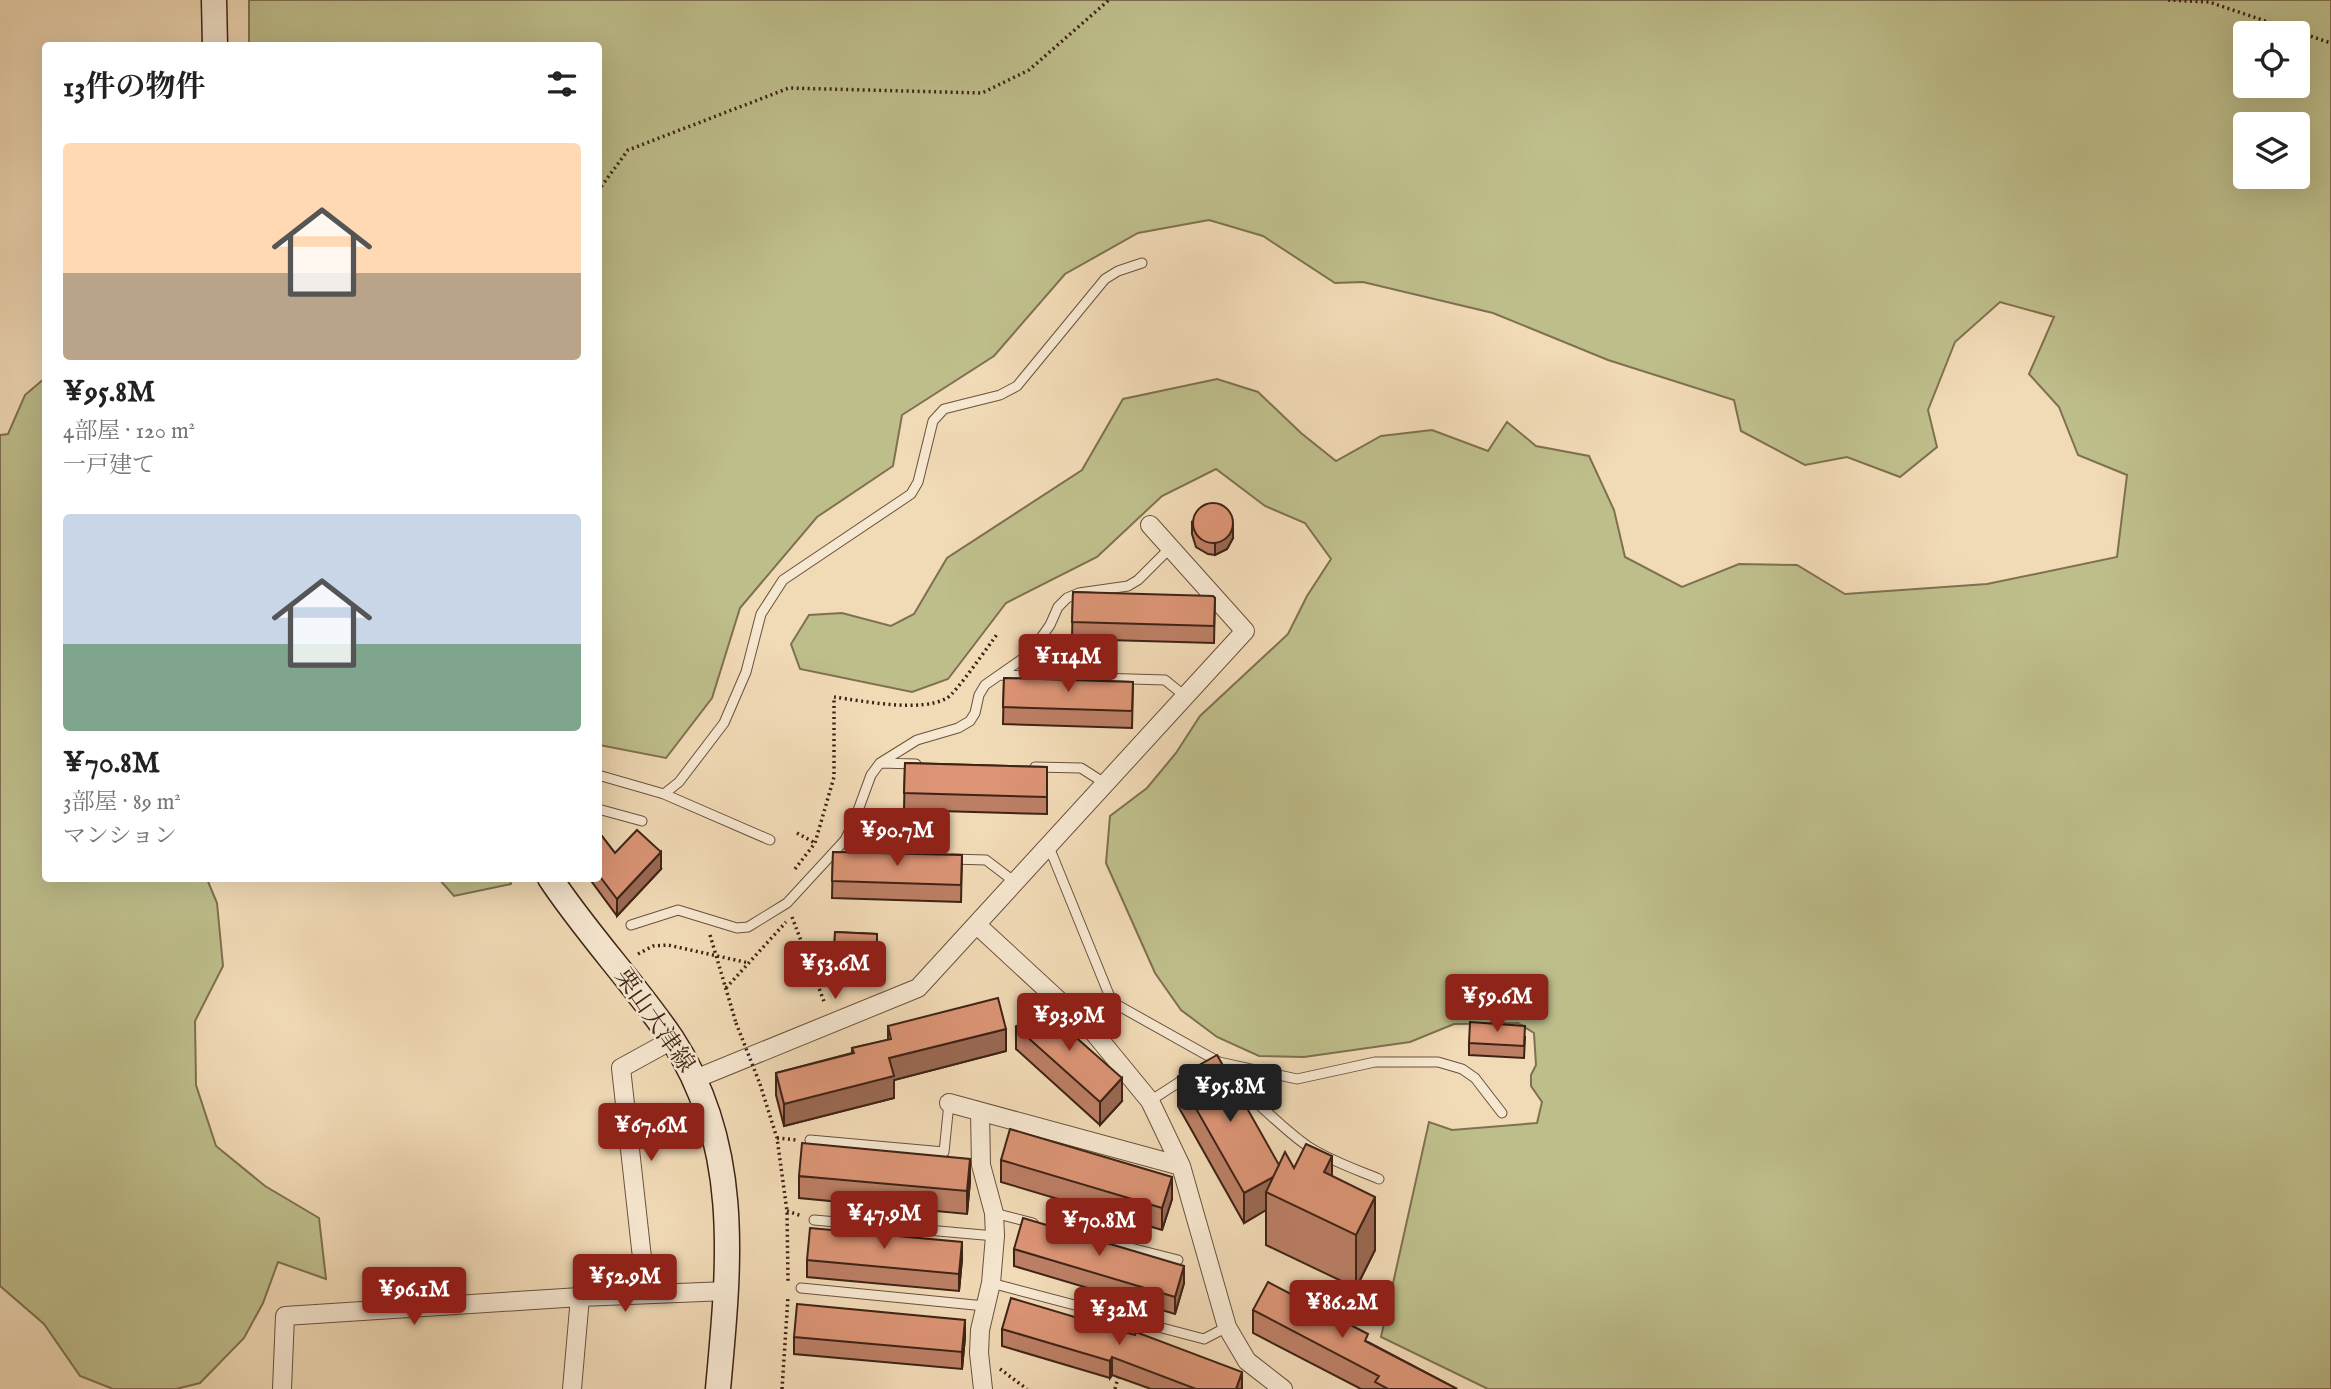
<!DOCTYPE html>
<html lang="ja">
<meta charset="utf-8">
<style>
:root{--surface:#fff;--page:#f6f6f6;--text:#222;--muted:#767676;--accent:#8f2418}
body{margin:0;font-family:"IM FELL English","Noto Serif JP",serif;background:var(--page);color:var(--text);height:100vh;display:flex;flex-direction:column;font-size:26px;white-space:nowrap}
*{box-sizing:border-box;margin:0}
p{font-size:23px;color:var(--muted)}
.icon{flex:none;width:38px;height:38px;fill:none;stroke:currentColor;stroke-width:2;stroke-linecap:round;stroke-linejoin:round}
.map{position:relative;flex:1;overflow:hidden}
.details{position:absolute;left:42px;top:42px;width:560px;height:840px;display:flex;flex-direction:column;background:var(--surface);border-radius:7px;box-shadow:0 7px 28px #0002}
.details>*{flex:none}
.fabs{position:absolute;left:2233px;top:21px;display:grid;gap:14px}
.fabs a{display:grid;place-items:center;width:77px;height:77px;border-radius:7px;background:var(--surface);box-shadow:0 7px 28px #0002;font-size:35px}
.price{position:absolute;translate:-50% -60px;padding:0 16px;border-radius:7px;background:var(--accent);color:#fff;font-size:23px;line-height:46px;filter:drop-shadow(0 2px 4px #0008)}
.price::after{content:'';position:absolute;left:50%;top:42px;width:21px;height:16px;margin-left:-10px;background:inherit;clip-path:polygon(0 0,100% 0,50% 100%)}
.price.on{background:#222;color:#fff}
ul{padding:0;list-style:none}
li{display:grid;align-content:center;gap:14px;height:371px;padding:0 21px}
li span{display:grid;place-items:center;height:217px;border-radius:7px;color:#555}
li>.icon{margin-inline-start:auto}
span .icon{width:126px;height:126px;fill:#fffc;stroke-width:1}
li b{font-size:30px}
h2{display:flex;justify-content:space-between;align-items:center;height:84px;padding:0 21px;font-size:30px}
.map>svg:first-child{display:block}
.green{fill:#bebe8b;stroke:#7e7050;stroke-width:2;fill-rule:evenodd}
.lines{fill:none;stroke-linecap:round;stroke-linejoin:round}
.service-casing{stroke:#6b513d;stroke-width:11}
.minor-casing{stroke:#6b513d;stroke-width:20}
.secondary-casing{stroke:#3e2315;stroke-width:27}
.path{stroke:#3e2315;stroke-width:3.5;stroke-dasharray:2 3.5;stroke-linecap:butt}
.service{stroke:#f6e7d0;stroke-width:9}
.minor{stroke:#f6e7d0;stroke-width:18}
.secondary{stroke:#f6e7d0;stroke-width:24}
.path-bridge{stroke:#3e2315;stroke-width:3.5;stroke-dasharray:2 3.5;stroke-linecap:butt}
.wall{fill:#bc7f65;stroke:#3e2315;stroke-width:2}
.shaded-wall{fill:#996852;stroke:#3e2315;stroke-width:2}
.building{fill:#db9475;stroke:#3e2315;stroke-width:2}
.labels{text-anchor:middle;dominant-baseline:central;stroke-width:5;stroke-linejoin:round;paint-order:stroke}
.street-label{font-size:24px;fill:#3e2315;stroke:#f6e7d0}
</style>
<div class="map">
<svg width="2331" height="1389" viewBox="0 0 2331 1389">
<rect width="100%" height="100%" fill="#f1dab6"/>
<filter id="stains"><feTurbulence type="fractalNoise" baseFrequency=".00286" numOctaves="4"/><feColorMatrix values="0 0 0 0 .2 0 0 0 0 .09 0 0 0 0 .02 0 0 0 .5 -.17"/></filter>
<radialGradient id="worn" r=".72"><stop offset=".6" stop-color="#630" stop-opacity="0"/><stop offset="1" stop-color="#630" stop-opacity=".3"/></radialGradient>
<path class="green" d="M249 0H2331V1389H1488L1381 1337 1429 1122 1452 1130 1537 1123 1542 1102 1531 1086V1075L1536 1065 1534 1033 1518 1023 1454 1024 1410 1042 1304 1057 1259 1056 1217 1037 1181 1010 1155 973 1106 863 1110 816 1147 788 1176 753 1200 716 1288 634 1307 596 1331 559 1305 523 1265 506 1216 469 1162 496 1097 557 1006 603 948 679 912 692 800 669 791 644 809 615 842 613 891 626 914 614 947 558 1082 470 1123 399 1217 379 1258 392 1301 433 1336 461 1381 436 1432 430 1488 451 1507 422 1536 446 1589 456 1614 510 1625 557 1682 587 1739 564 1797 565 1845 594 1987 584 2117 557 2127 475 2078 455 2059 407 2029 374 2054 317 2000 302 1955 342 1928 410 1937 447 1900 477 1847 457 1805 465 1741 431 1734 400 1608 360 1493 313 1363 282 1335 283 1263 236 1209 220 1138 233 1065 274 994 356 902 415 893 466 817 517 740 608 712 698 666 758 599 745 598 46H249ZM2245 33H2298V86H2245ZM2245 124H2298V177H2245Z
M45 378 46 878 207 879 217 903 223 966 195 1021 196 1085 216 1146 265 1186 319 1218 326 1279 278 1262 263 1303 244 1338 200 1383 176 1389H113L80 1376 44 1324 0 1286V435L8 434 25 395Z
M439 879H510L511 884 454 896Z"/>
<g class="lines">
<g class="service-casing">
<path id="service" d="M1000 675 1165 680 1186 697
M880 763 916 764
M1035 767 1081 768 1106 784
M598 775 664 794 770 840
M664 794 679 782 724 723 746 672 761 614 783 580 911 494 918 482 933 421 944 409 1000 395 1017 386 1105 279 1118 271 1142 263
M598 809 642 821
M1049 847 1112 1002 1219 1062 1297 1079 1375 1062H1438L1462 1069 1475 1078 1502 1113
M952 859 986 860 1016 883
M631 925 678 910 737 928 748 927 787 903 845 840 853 824 871 775 880 763 917 740 958 728 970 721 975 713 979 695 985 685 1025 657 1036 645 1050 625 1058 607 1067 598 1079 593 1128 586 1138 580 1170 548
M1224 1079C1256 1097 1279 1127 1309 1147 1331 1161 1355 1169 1379 1179
M1150 1101 1187 1077
M810 1140 944 1152 949 1103
M994 1213 1033 1223
M814 1220 995 1236
M1060 1230 1178 1260
M991 1283 1204 1339 1227 1327
M801 1288 985 1306"/>
</g>
<g class="minor-casing">
<path id="minor" d="M977 925 1095 1034 1150 1101 1181 1166 1227 1327 1247 1361 1283 1389
M695 1079 918 988 1245 631 1150 525
M949 1103 1181 1166
M980 1112 981 1165 994 1213 995 1236 991 1283 980 1330 979 1353 983 1389
M646 1294 621 1068 672 1040
M282 1389 285 1316 580 1297
M572 1389 580 1297 727 1291"/>
</g>
<g class="secondary-casing">
<path id="secondary" d="M214 0 215 46
M550 878C587 934 634 983 672 1039 743 1147 729 1268 718 1389"/>
</g>
<path class="path" d="M2168 0 2209 2 2331 43
M598 191 628 150 789 88 982 93 1029 70 1109 0
M797 833 815 843
M795 869 815 843 834 777V697C863 701 921 713 947 698 956 693 989 645 998 633
M792 917 825 1004
M710 935 736 1023
M638 954 653 946 668 945 749 963
M726 988 786 922
M760 1084 777 1138 787 1211 788 1282
M777 1138 797 1140
M787 1211 802 1216
M1000 1369 1027 1389
M782 1389 788 1297
M1115 1389 1119 1374"/>
<use href="#service" class="service"/>
<use href="#minor" class="minor"/>
<use href="#secondary" class="secondary"/>
<path class="path-bridge" d="M736 1023 760 1084"/>
</g>
<path class="wall" d="M1192 522 1233 538 1227 549 1215 555 1208 554 1196 547 1192 534Z
M1073 592 1215 598 1214 643 1072 639Z
M1004 678 1133 682 1132 728 1003 724Z
M905 763 1047 767V814L904 810Z
M598 831 615 853 661 869 617 916 589 878H598Z
M833 852 962 855 961 902 832 898Z
M835 932 877 934V963L834 961Z
M888 1026 1006 1051 894 1080V1098L784 1126 776 1095V1073L852 1053V1048L888 1040Z
M1016 1027 1122 1101 1100 1125 1016 1049Z
M1525 1037 1524 1058 1469 1055V1043Z
M1178 1077 1279 1165 1332 1176 1375 1250 1356 1288 1266 1245V1210L1244 1223 1178 1106Z
M1001 1160 1172 1199 1162 1230 1001 1182Z
M799 1176 970 1181 967 1214 799 1198Z
M1014 1249 1184 1283 1175 1314 1014 1266Z
M962 1259 959 1291 807 1277V1260Z
M1253 1310 1368 1342 1457 1389H1361L1253 1333Z
M1002 1329 1242 1389H1151L1112 1375 1110 1378 1002 1346Z
M794 1337H965L962 1369 794 1354Z"/>
<path class="shaded-wall" d="M1233 526V538L1227 549 1215 555V543Z
M661 852V869L617 916V899Z
M1006 1029V1051L894 1080V1098L784 1126V1104L889 1058Z
M1122 1078V1101L1100 1125V1102Z
M1332 1156V1209L1324 1172Z
M970 1159V1181L967 1214V1191Z
M1282 1172 1266 1192V1210L1244 1223V1193Z
M1172 1177V1199L1162 1230V1208Z
M1375 1197V1250L1356 1288V1235Z
M962 1242V1259L959 1291V1274Z
M1184 1266V1283L1175 1314V1297Z
M965 1320V1337L962 1369V1352Z
M1112 1357V1375L1110 1378V1361Z
M1242 1372V1389H1236Z"/>
<path class="building" d="M1193 523a20 20 0 1 1 40 0a20 20 0 1 1-40 0Z
M1073 592 1213 596 1215 598 1214 626 1072 622Z
M1004 678 1133 682 1132 711 1003 707Z
M905 763 1047 767V797L904 793Z
M637 830 661 852 617 899 598 874V831L615 853Z
M833 852 962 855 961 885 832 881Z
M835 932 877 934V951L834 950Z
M998 998 1006 1029 889 1058 894 1076 784 1104 776 1073 854 1053 852 1048 891 1039 888 1026Z
M1037 1003 1122 1078 1100 1102 1016 1027Z
M1470 1022 1525 1026 1524 1046 1469 1043Z
M1217 1055 1279 1165 1273 1177 1244 1193 1178 1077Z
M1010 1129 1172 1177 1162 1208 1001 1160Z
M802 1143 970 1159 967 1191 799 1176Z
M1306 1144 1332 1156 1324 1172 1375 1197 1356 1235 1266 1192 1285 1152 1294 1168Z
M1023 1218 1184 1266 1175 1297 1014 1249Z
M810 1228 962 1242 959 1274 807 1260Z
M1268 1282 1368 1334 1365 1341 1457 1389H1388L1375 1382 1379 1376 1253 1310Z
M1011 1298 1135 1335 1136 1332 1242 1372 1236 1389H1196L1112 1357 1110 1361 1002 1329Z
M797 1304 965 1320 962 1352 794 1337Z"/>
<g class="labels">
<g class="street-label">
<text transform="translate(654 1021) rotate(55)">栗山大津線</text>
</g>
</g>
<rect width="100%" height="100%" filter="url(#stains)"/>
<rect width="100%" height="100%" fill="url(#worn)"/>
</svg>
<div class="fabs">
<a><svg class="icon" aria-label="locate" viewBox="0 0 24 24"><circle cx="12" cy="12" r="6"/><path d="M12 2v4M12 18v4M2 12h4M18 12h4"/></svg></a>
<a><svg class="icon" aria-label="layers" viewBox="0 0 24 24"><path d="M12 4l9 5-9 5-9-5zM3 14l9 5 9-5"/></svg></a>
</div>
<b class="price" style="left:1068px;top:694px">¥114M</b>
<b class="price" style="left:897px;top:868px">¥90.7M</b>
<b class="price" style="left:835px;top:1001px">¥53.6M</b>
<b class="price" style="left:1497px;top:1034px">¥59.6M</b>
<b class="price" style="left:1069px;top:1053px">¥93.9M</b>
<b class="price on" style="left:1230px;top:1124px">¥95.8M</b>
<b class="price" style="left:651px;top:1163px">¥67.6M</b>
<b class="price" style="left:884px;top:1251px">¥47.9M</b>
<b class="price" style="left:1099px;top:1258px">¥70.8M</b>
<b class="price" style="left:625px;top:1314px">¥52.9M</b>
<b class="price" style="left:414px;top:1327px">¥96.1M</b>
<b class="price" style="left:1342px;top:1340px">¥86.2M</b>
<b class="price" style="left:1119px;top:1347px">¥32M</b>
<section class="details">
<h2>13件の物件<svg class="icon" aria-label="filters" viewBox="0 0 24 24"><path d="M4 7h16M4 17h16"/><circle cx="9" cy="7" r="2"/><circle cx="15" cy="17" r="2"/></svg></h2>
<ul>
<li><span style="background:linear-gradient(#ffd9b3 60%,#b9a48a 0)"><svg class="icon" aria-label="home" viewBox="0 0 24 24"><path d="M3 11l9-7 9 7M6 9v11h12V9"/></svg></span><div><b>¥95.8M</b><p>4部屋 · 120 m²</p><p>一戸建て</p></div></li>
<li><span style="background:linear-gradient(#c9d6e8 60%,#7fa58c 0)"><svg class="icon" aria-label="home" viewBox="0 0 24 24"><path d="M3 11l9-7 9 7M6 9v11h12V9"/></svg></span><div><b>¥70.8M</b><p>3部屋 · 89 m²</p><p>マンション</p></div></li>
</ul>
</section>
</div>
